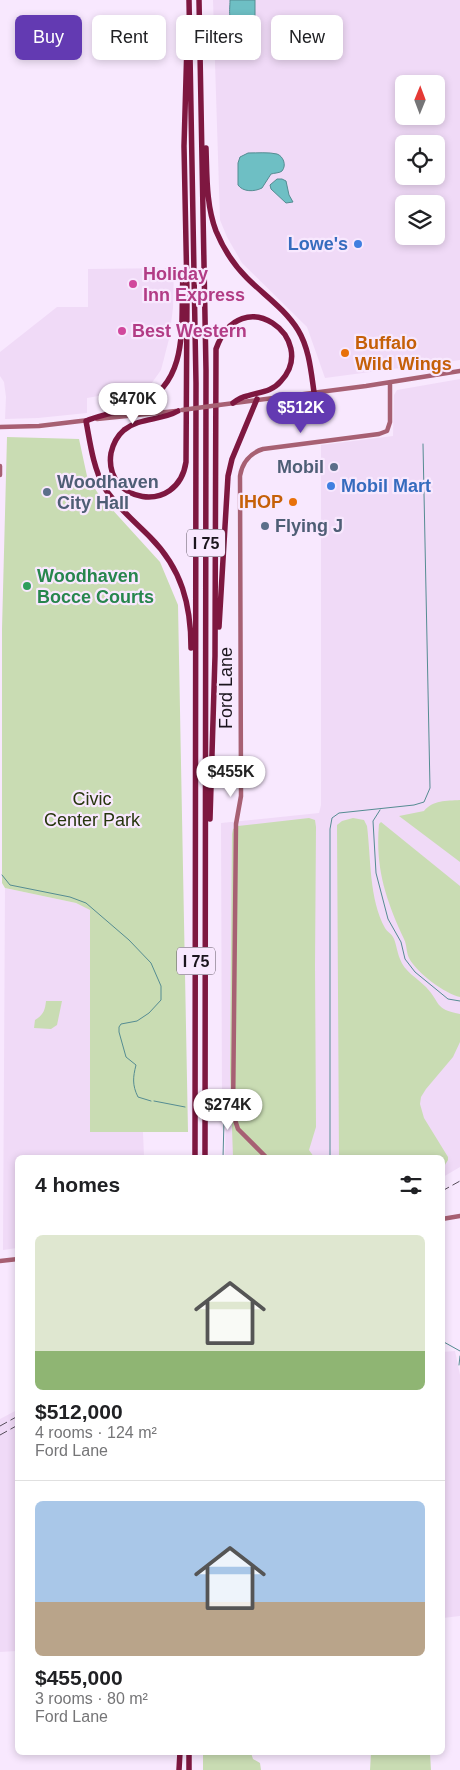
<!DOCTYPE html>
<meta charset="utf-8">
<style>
:root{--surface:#fff;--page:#f2f2f2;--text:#202124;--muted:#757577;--line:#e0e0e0;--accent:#633ab2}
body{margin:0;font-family:Helvetica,sans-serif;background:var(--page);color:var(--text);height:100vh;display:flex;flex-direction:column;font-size:19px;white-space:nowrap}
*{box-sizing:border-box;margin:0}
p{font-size:16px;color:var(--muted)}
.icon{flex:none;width:28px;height:28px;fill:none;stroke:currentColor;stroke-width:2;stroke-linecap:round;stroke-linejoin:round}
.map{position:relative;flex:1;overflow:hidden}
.details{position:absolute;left:15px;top:1155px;width:430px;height:600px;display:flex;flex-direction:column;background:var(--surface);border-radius:8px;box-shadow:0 2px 8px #0003}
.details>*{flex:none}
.hud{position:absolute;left:15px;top:15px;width:430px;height:45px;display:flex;gap:10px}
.needle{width:32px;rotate:1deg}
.fabs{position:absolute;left:395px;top:75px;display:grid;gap:10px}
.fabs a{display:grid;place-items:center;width:50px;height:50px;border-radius:8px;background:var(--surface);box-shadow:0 2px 8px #0003;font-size:25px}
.price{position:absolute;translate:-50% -42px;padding:0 11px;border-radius:18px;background:#fff;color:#222;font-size:16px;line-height:32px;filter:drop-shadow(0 1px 2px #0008)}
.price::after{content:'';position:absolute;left:50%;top:30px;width:15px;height:11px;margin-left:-8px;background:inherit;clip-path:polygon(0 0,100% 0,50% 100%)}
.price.active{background:var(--accent);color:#fff}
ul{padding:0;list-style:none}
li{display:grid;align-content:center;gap:10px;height:265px;padding:0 20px}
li+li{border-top:1px solid var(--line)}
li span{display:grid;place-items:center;height:155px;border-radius:8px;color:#555}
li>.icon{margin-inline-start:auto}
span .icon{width:90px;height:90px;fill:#fffc;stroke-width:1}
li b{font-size:21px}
h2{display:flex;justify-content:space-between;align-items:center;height:60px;padding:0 20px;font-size:21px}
.chip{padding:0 18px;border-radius:8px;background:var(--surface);box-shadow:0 2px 8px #0003;font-size:18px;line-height:45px}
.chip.active{background:var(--accent);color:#fff}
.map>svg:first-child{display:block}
.built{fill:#f0daf7;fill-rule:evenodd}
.green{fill:#c9dcb3}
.water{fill:#6ebfc4;stroke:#558c92}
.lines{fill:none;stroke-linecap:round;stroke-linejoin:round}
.stream{stroke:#558c92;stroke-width:1}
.secondary{stroke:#a76073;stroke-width:4.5}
.highway{stroke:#7e1740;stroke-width:5.5}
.rail{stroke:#554d59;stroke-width:1;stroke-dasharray:8 4;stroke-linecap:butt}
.secondary-bridge{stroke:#a76073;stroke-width:4.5}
.shop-dot{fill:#3f7fe0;stroke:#f8e8fe;stroke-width:2}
.hotel-dot{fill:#d1479c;stroke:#f8e8fe;stroke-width:2}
.food-dot{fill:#e8710a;stroke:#f8e8fe;stroke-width:2}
.service-dot{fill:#5c6f8a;stroke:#f8e8fe;stroke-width:2}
.leisure-dot{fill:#2e9e5b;stroke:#f8e8fe;stroke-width:2}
.labels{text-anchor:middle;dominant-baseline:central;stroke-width:4.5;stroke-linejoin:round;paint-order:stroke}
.shield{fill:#f8e8fe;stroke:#5d5460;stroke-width:1}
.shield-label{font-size:16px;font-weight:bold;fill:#1b151d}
.shop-label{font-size:18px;font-weight:bold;fill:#366cbe;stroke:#f8e8fe;text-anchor:end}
.hotel-label{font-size:18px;font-weight:bold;fill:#b23c85;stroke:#f8e8fe;text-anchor:start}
.food-label{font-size:18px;font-weight:bold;fill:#c56008;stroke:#f8e8fe;text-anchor:start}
.service-label{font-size:18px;font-weight:bold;fill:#4e5e75;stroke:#f8e8fe;text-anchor:start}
.leisure-label{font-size:18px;font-weight:bold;fill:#27864d;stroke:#f8e8fe;text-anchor:start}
.street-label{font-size:18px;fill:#1b151d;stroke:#f8e8fe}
.park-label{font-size:18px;fill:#27360d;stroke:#f8e8fe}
</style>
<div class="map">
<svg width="460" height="1770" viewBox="0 0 460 1770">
<rect width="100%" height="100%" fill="#f8e8fe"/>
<path class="built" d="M213 0H460V360L325 378 307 327 242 263 227 237 220 220ZM404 84H436V116H404ZM404 144H436V176H404ZM404 204H436V236H404Z
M174 268 173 308 169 339 161 370 149 387 87 398V413L38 418 5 419 6 397 4 382 0 376V352L57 307H88V269Z
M460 379V1167L443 1177 442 1158 225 1157 226 1103H222L221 823 319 813 321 805V445L393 436 394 395 397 390Z
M5 888 76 903 91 910 90 1132H143L144 1157 18 1158 17 1248 3 1250Z
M455 1351 460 1375V1616L443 1618 442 1352Z
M17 1410V1651L0 1652V1419Z"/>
<path class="green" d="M7 437 79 439 87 476 99 495 160 562 178 605 188 1132H90V910L76 903 5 888 2 883V629Z
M460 800V862L399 816 424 811C433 800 446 801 460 800Z
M309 818 315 820 316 827 315 965 316 1127 309 1150 314 1157H233L230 1071 232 834 233 829 238 826Z
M353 818 364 820 367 826C371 858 369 899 385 928 387 932 391 933 393 937 396 942 397 952 400 959 404 971 417 978 426 987 441 1003 434 1009 460 1014V1042L453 1057 426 1089 421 1097 420 1104 424 1118 448 1157V1160L443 1168 442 1158 339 1157 337 825 342 821Z
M381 822 460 886V997C445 994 416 972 409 958 406 952 407 945 404 939 386 900 375 868 379 824Z
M46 1001H62L57 1025 51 1029 34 1028 35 1020C43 1015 45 1011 46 1001Z
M203 1753H251L253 1759 260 1763 261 1770H203Z
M371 1753H430L431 1770H370Z"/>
<path class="water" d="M230 0H255V21C251 24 248 25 243 25 226 24 230 13 230 0Z
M248 153C257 153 269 152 277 154 283 156 287 165 282 171 280 173 274 173 271 174L262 188C254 192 243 192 238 185V163L240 157Z
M277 179H282L286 181 289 195 293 202 286 203 271 189 270 185Z"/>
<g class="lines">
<path class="stream" d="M380 810 373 821 376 873 388 919 401 942 405 959 415 972 448 999 460 1001
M2 875 10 885 70 897 86 903 129 940 151 963 161 986V1000L149 1013 137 1021 121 1024 119 1027V1032L126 1057 136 1065C133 1077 132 1085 138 1097L151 1101
M154 1101 185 1107
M216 1115H220L224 1120 223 1158
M330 1158V829L332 818 339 813 414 805 424 802 430 788 423 444
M442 1341 460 1351
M459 1365 460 1356"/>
<path class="secondary" d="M219 405 366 386 460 371
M97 419 176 411
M0 427 39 426 89 420
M0 466V475
M267 1158 238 1129 233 1114 236 824 241 796 240 476C242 463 250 453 263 449L379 434 387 431 390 422V383
M442 1219 460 1216
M0 1261 18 1259"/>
<path class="highway" d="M189 0 196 383 195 1158
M199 0 206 370 205 1158
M206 148C207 175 206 205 216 231 223 248 234 265 247 278 264 295 285 309 298 330 309 348 311 371 314 392
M183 276C180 321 191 380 141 404 124 412 104 413 86 421 90 442 93 467 104 487 116 506 134 521 150 537 182 569 191 605 191 648
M178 411C161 421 140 417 124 430 117 436 113 444 111 453 103 503 178 516 186 462L187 292 184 146 187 44
M219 627 228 476 232 459 257 399
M210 819 215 656 216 349C241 279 320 339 281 381 272 392 259 392 247 396 242 397 237 400 233 403
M179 1770 180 1752
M189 1770V1752"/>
<path class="rail" d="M442 1191 460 1181
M0 1426 18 1416
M0 1435 18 1425"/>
<path class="secondary-bridge" d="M182 410 219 405"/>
</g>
<g class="shop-dot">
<circle cx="358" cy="244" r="5"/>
<circle cx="331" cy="486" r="5"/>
</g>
<g class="hotel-dot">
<circle cx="133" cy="284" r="5"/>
<circle cx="122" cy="331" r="5"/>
</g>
<g class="food-dot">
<circle cx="345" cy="353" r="5"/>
<circle cx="293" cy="502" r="5"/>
</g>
<g class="service-dot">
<circle cx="334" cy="467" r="5"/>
<circle cx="47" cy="492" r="5"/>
<circle cx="265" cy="526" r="5"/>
</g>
<circle class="leisure-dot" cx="27" cy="586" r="5"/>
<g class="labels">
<g class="shield">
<rect x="187" y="529.5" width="38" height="27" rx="4"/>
<rect x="177" y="947.5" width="38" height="27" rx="4"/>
</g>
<g class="shield-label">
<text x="206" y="543">I 75</text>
<text x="196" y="961">I 75</text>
</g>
<g class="shop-label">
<text x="348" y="244">Lowe's</text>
<text x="341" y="486" text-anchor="start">Mobil Mart</text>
</g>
<g class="hotel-label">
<text x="143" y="274">Holiday<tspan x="143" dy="21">Inn Express</tspan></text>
<text x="132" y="331">Best Western</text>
</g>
<g class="food-label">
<text x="355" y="343">Buffalo<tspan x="355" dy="21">Wild Wings</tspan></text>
<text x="283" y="502" text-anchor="end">IHOP</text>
</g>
<g class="service-label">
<text x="324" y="467" text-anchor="end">Mobil</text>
<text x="57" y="482">Woodhaven<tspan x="57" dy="21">City Hall</tspan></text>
<text x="275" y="526">Flying J</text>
</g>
<g class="leisure-label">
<text x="37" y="576">Woodhaven<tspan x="37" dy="21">Bocce Courts</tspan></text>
</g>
<g class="street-label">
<text transform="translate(226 688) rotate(-90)">Ford Lane</text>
</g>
<g class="park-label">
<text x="92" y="799">Civic<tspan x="92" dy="21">Center Park</tspan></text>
</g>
</g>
</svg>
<div class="fabs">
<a><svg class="needle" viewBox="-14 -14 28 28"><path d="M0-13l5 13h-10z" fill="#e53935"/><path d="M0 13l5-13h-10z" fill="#757577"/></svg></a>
<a><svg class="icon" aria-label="locate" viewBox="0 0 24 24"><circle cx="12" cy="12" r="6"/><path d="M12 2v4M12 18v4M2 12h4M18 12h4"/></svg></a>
<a><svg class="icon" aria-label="layers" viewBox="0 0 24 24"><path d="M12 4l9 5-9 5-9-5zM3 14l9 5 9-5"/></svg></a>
</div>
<b class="price" style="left:133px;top:425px">$470K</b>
<b class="price active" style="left:301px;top:434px">$512K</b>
<b class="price" style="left:231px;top:798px">$455K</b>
<b class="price" style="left:228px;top:1131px">$274K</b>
<div class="hud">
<a class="chip active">Buy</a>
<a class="chip">Rent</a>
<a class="chip">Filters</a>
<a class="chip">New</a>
</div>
<section class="details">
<h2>4 homes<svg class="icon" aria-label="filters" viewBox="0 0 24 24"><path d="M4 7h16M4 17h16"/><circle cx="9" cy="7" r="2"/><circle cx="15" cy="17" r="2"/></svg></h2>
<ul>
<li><span style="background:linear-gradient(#dfe7d0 75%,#8fb573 0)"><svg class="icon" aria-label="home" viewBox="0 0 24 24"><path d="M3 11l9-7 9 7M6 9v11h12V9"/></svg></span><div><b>$512,000</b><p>4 rooms · 124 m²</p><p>Ford Lane</p></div></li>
<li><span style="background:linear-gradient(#a9c7e8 65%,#b9a48a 0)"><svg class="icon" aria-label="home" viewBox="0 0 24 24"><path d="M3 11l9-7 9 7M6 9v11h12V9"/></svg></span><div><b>$455,000</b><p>3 rooms · 80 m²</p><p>Ford Lane</p></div></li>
</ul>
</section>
</div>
